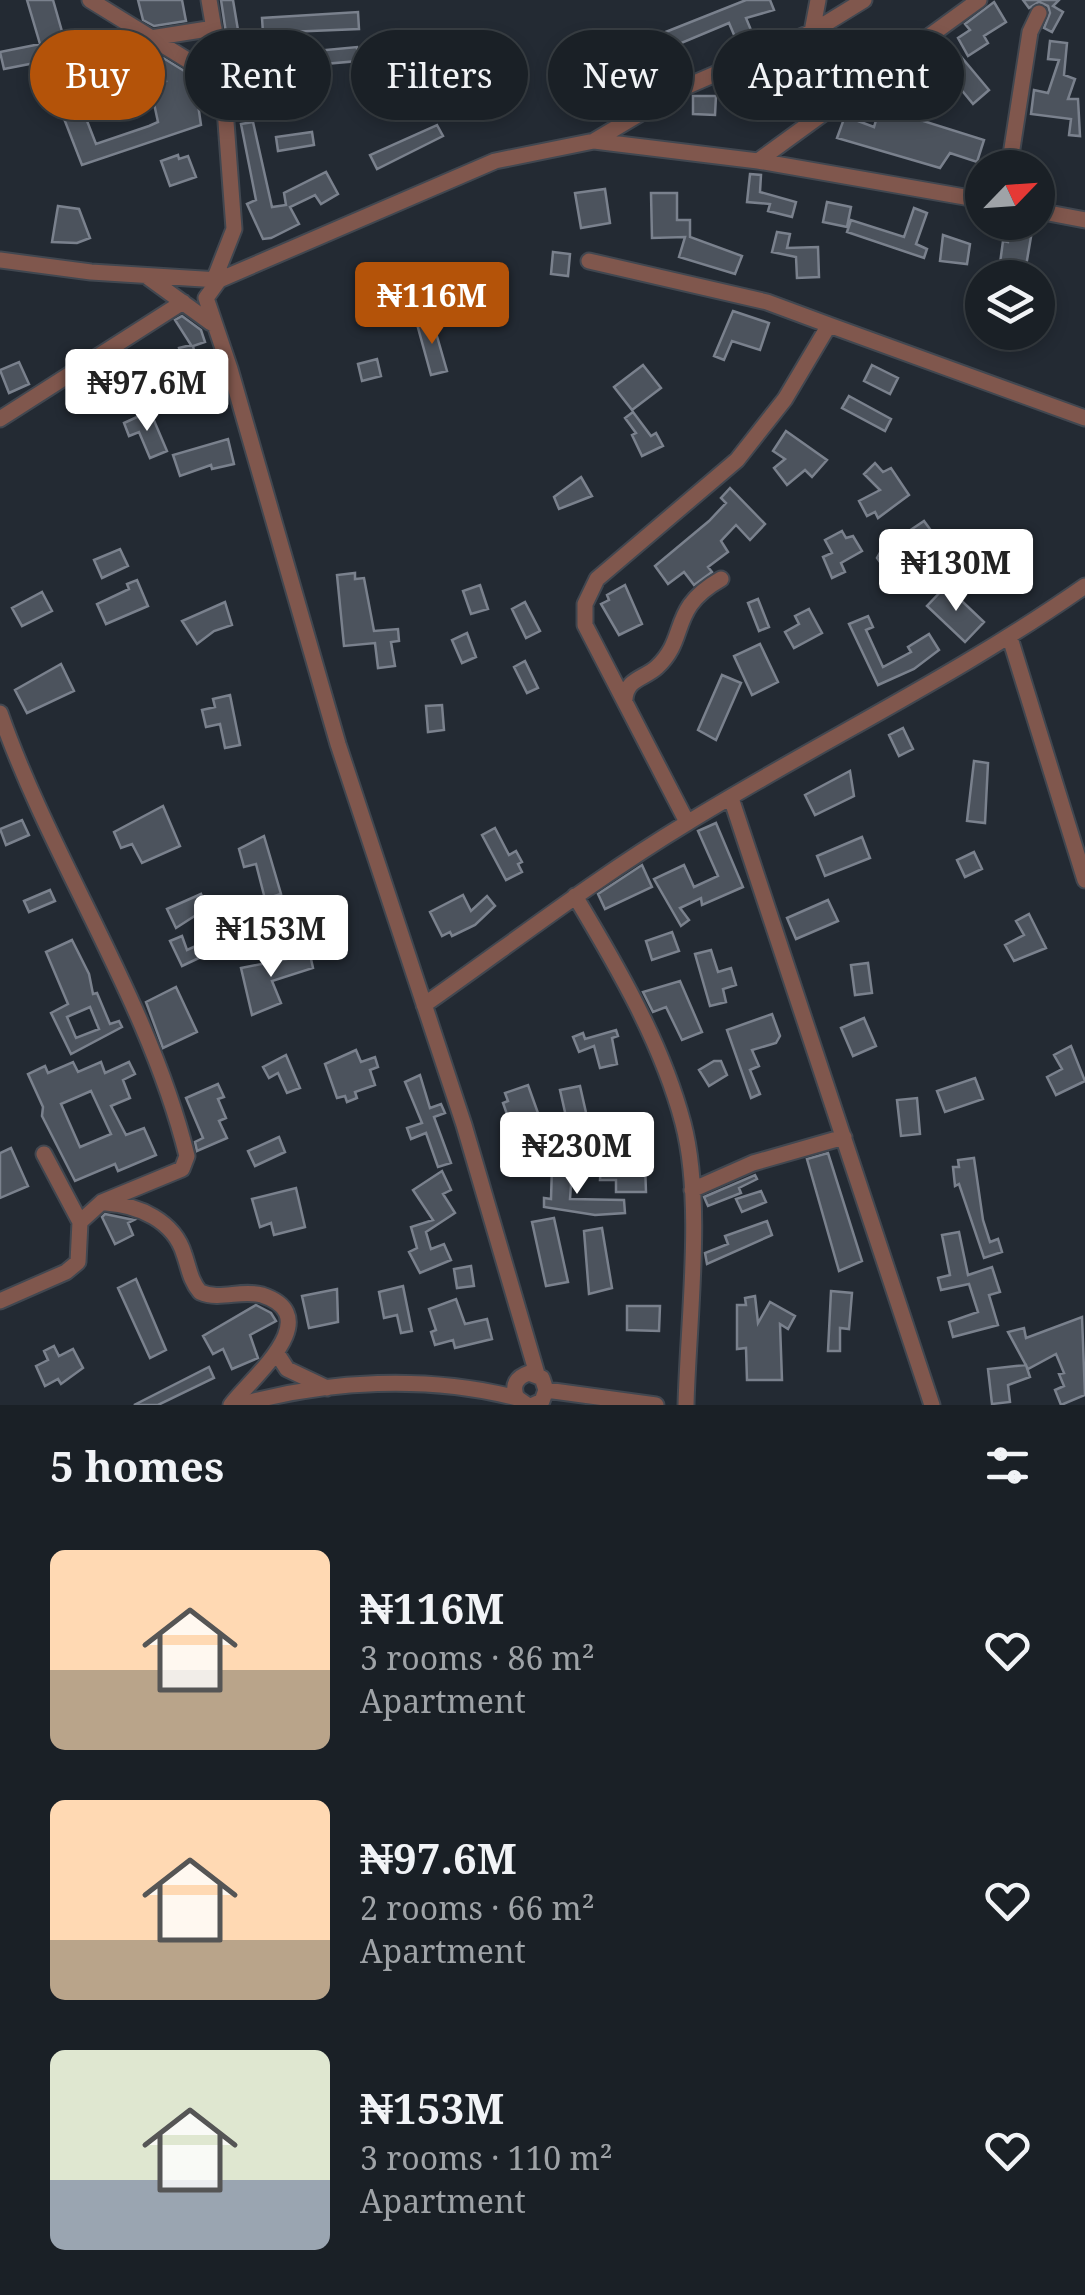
<!DOCTYPE html>
<meta charset="utf-8">
<style>
:root{--surface:#1a2026;--page:#272d32;--text:#f1f3f6;--muted:#9fa3a7;--line:#383e43;--accent:#b45309}
body{margin:0;font-family:"Noto Serif",serif;background:var(--page);color:var(--text);height:100vh;display:flex;flex-direction:column;font-size:38px;white-space:nowrap}
*{box-sizing:border-box;margin:0}
p{font-size:32px;color:var(--muted)}
.icon{flex:none;width:55px;height:55px;fill:none;stroke:currentColor;stroke-width:2;stroke-linecap:round;stroke-linejoin:round}
.map{position:relative;height:1405px;overflow:hidden}
.drawer{display:flex;flex-direction:column;background:var(--surface);flex:1}
.drawer>*{flex:none}
.guide{position:absolute;left:30px;top:30px;width:1025px;height:90px;display:flex;gap:20px}
.needle{width:65px;rotate:65deg}
.fabs{position:absolute;left:965px;top:150px;display:grid;gap:20px}
.fabs a{display:grid;place-items:center;width:90px;height:90px;border-radius:50%;background:var(--surface);box-shadow:0 5px 15px #0003,0 0 0 2px var(--line);font-size:50px}
.price{position:absolute;translate:-50% -85px;padding:0 22px;border-radius:10px;background:#fff;color:#222;font-size:32px;line-height:65px;filter:drop-shadow(0 2px 5px #0008)}
.price::after{content:'';position:absolute;left:50%;top:60px;width:30px;height:22px;margin-left:-15px;background:inherit;clip-path:polygon(0 0,100% 0,50% 100%)}
.price.on{background:var(--accent);color:#fff}
ul{padding:0;list-style:none}
li{display:flex;align-items:center;gap:30px;height:250px;padding:0 50px}
li span{display:grid;place-items:center;flex:none;width:280px;height:200px;border-radius:15px;color:#555}
li>.icon{margin-inline-start:auto}
span .icon{width:120px;height:120px;fill:#fffc;stroke-width:1}
li b{font-size:42px}
h2{display:flex;justify-content:space-between;align-items:center;height:120px;padding:0 50px;font-size:42px}
.tag{padding:0 35px;border-radius:45px;background:var(--surface);box-shadow:0 5px 15px #0003,0 0 0 2px var(--line);font-size:35px;line-height:90px}
.tag.on{background:var(--accent);color:#fff}
.map>svg:first-child{display:block}
.building{fill:#4c535d;stroke:#7a818d;stroke-width:2.5;fill-rule:evenodd}
.lines{fill:none;stroke-linecap:round;stroke-linejoin:round}
.minor-casing{stroke:#414750;stroke-width:19}
.minor{stroke:#80574d;stroke-width:15}
</style>
<div class="map">
<svg width="1085" height="1405" viewBox="0 0 1085 1405">
<rect width="100%" height="100%" fill="#232a33"/>
<path class="building" d="M27 0H53L71 63 47 70 45 61 4 69 0 52 40 44Z
M138 0H182L186 21 154 26 143 20Z
M221 0H233L248 90 235 92Z
M746 0H770L774 10 746 18 751 30 735 37 729 23 660 52 653 37Z
M1023 0H1059L1053 6 1063 12 1052 32 1044 28 1050 13 1048 6 1039 2 1029 8Z
M994 2 1006 22 984 36 988 43 968 56 958 38 970 30 965 24Z
M358 12 359 29 263 33 262 18Z
M1050 41 1067 43 1064 75 1075 79 1068 99H1078L1080 136 1069 135 1071 119 1031 114 1034 90 1048 93 1059 60 1048 59Z
M871 45 876 54 849 70 844 61Z
M357 47 358 61 290 67 287 80 276 77 278 68 264 70 263 56Z
M807 47 824 78 806 88 790 54Z
M958 53 989 90 973 104 951 77 940 86 937 82 904 115 984 140 977 162 950 153 940 168 837 138 845 116 874 127 877 117 882 119 896 104 890 98 900 88 896 84 902 77 907 81 931 55 939 65Z
M160 56 194 77 201 125 82 165 56 98 75 90 96 144 149 126 158 122 150 85 166 81Z
M693 96H716L715 115 693 114Z
M253 122 272 207 286 205 284 193 326 172 338 194 321 204 315 195 290 207 299 224 271 238 263 239 247 204 256 200 241 124Z
M437 125 443 136 377 169 370 155Z
M312 132 314 145 278 151 276 137Z
M178 155 179 159 188 156 196 177 170 186 161 161Z
M750 174 761 175 760 192 796 202 792 217 768 211 770 204 747 202Z
M605 189 610 223 581 228 575 193Z
M651 193H677V220H690V237L742 256 735 274 679 257 685 237 652 238Z
M827 202 851 207 847 227 823 222Z
M58 206 79 209 90 238 77 243 52 242Z
M914 208 927 213 916 244 927 249 924 258 847 232 851 220 904 237Z
M1012 222 1033 225 1024 278H998L1003 241 1008 242Z
M777 232 790 234 787 248 818 247 819 277 797 278 796 257 772 252Z
M943 235 970 244 967 264 940 261Z
M553 252 570 254 568 276 551 274Z
M446 270 449 304 425 307 422 273Z
M733 311 769 323 760 350 732 341 724 360 714 356Z
M182 316 201 330 205 342 193 346 199 372 185 376 179 348 191 345 175 320Z
M432 319 447 371 431 375 417 324Z
M377 359 381 376 362 381 358 364Z
M19 362 29 384 9 393 0 370Z
M643 365 661 388 632 410 614 387Z
M872 365 898 378 890 394 864 381Z
M849 396 891 419 885 431 842 408Z
M150 411 167 451 150 458 139 432 129 436 124 423Z
M633 412 651 436 656 433 663 446 642 456 632 435 636 433 625 418Z
M786 431 827 460 812 477 805 470 787 485 774 468 785 459 773 451Z
M228 439 234 464 212 469 211 465 180 476 173 455Z
M875 463 883 472 891 468 909 495 878 518 875 512 867 516 859 501 880 490 864 474Z
M581 477 592 496 559 509 554 497Z
M730 488 765 524 750 540 736 525 721 541 728 552 708 567 712 572 694 585 684 572 668 584 655 566 709 521 726 503 721 498Z
M924 521 938 540 930 546 926 541 906 556 911 564 898 574 891 564 885 569 877 558 882 549Z
M842 531 846 538 853 536 862 551 841 563 845 572 832 578 823 557 832 553 825 540Z
M120 549 128 566 102 578 94 560Z
M355 573V579L364 578 374 631 398 629 399 641 391 642 395 666 378 668 375 643 344 646 337 575Z
M137 580 148 606 106 624 97 604 129 589 127 584Z
M480 585 488 609 471 614 463 591Z
M625 585 642 624 619 635 601 604 609 600 607 595Z
M946 586 984 622 965 642 927 606Z
M42 592 52 611 22 626 12 608Z
M758 599 769 627 759 631 748 603Z
M225 602 232 625 214 631 197 644 182 621Z
M525 602 540 631 526 638 512 609Z
M809 609 822 633 794 648 785 632 799 624 795 616Z
M868 616 873 627 866 630 883 667 911 652 908 647 929 634 939 650 914 669 878 685 849 624Z
M467 633 476 657 462 663 452 640Z
M760 644 778 682 752 695 734 656Z
M525 661 538 688 527 693 514 667Z
M61 664 74 691 27 713 15 690Z
M722 675 741 683 716 740 698 730Z
M230 695 240 745 225 748 220 724 206 727 202 710 215 707 213 699Z
M442 705 444 730 428 732 426 706Z
M903 728 913 749 899 756 889 735Z
M974 761 988 763 985 823 967 821Z
M850 771 854 796 815 815 805 795Z
M163 806 180 846 142 863 132 844 121 848 114 832Z
M22 820 29 835 6 845 0 829Z
M716 823 743 887 702 905 701 898 680 908 689 920 681 926 654 879 684 865 694 887 718 876 698 831Z
M495 828 509 855 516 851 522 862 518 864 522 872 506 880 482 835Z
M264 836 281 894 265 899 256 864 244 867 239 849Z
M862 837 870 858 825 876 817 856Z
M974 852 982 869 965 877 957 860Z
M642 865 652 887 605 909 598 894Z
M50 890 55 901 29 912 24 901Z
M201 894 207 908 176 928 167 909Z
M463 895 471 911 487 896 495 906 475 925 452 936 450 932 442 936 430 912Z
M828 900 838 921 796 939 787 918Z
M1029 914 1046 948 1014 961 1005 945 1024 935 1016 921Z
M672 932 679 951 652 960 646 941Z
M182 936 187 950 216 937 220 948 182 966 170 941Z
M72 940 89 974 93 994 97 993 110 1024 119 1021 122 1027 71 1054 51 1013 68 1004 46 952ZM90 1007 99 1029 76 1038 67 1017Z
M309 950 313 968 272 981 281 1003 252 1015 241 968 297 957 296 953Z
M711 950 718 972 731 968 736 985 723 989 726 1002 710 1006 695 954Z
M868 963 872 993 855 995 851 965Z
M680 981 702 1032 682 1040 666 1007 653 1012 643 992Z
M176 987 197 1032 163 1048 146 1002Z
M772 1014 780 1036 776 1043 752 1050 759 1066 750 1070 760 1094 751 1098 727 1030Z
M864 1018 876 1046 853 1056 841 1028Z
M616 1030 618 1036 612 1038 617 1064 600 1068 594 1046 579 1052 573 1037 583 1033 585 1039Z
M1071 1046 1085 1081 1056 1095 1047 1077 1062 1069 1054 1055Z
M356 1050 361 1062 375 1057 378 1067 370 1070 375 1085 355 1092 357 1098 347 1102 345 1096 337 1098 325 1064Z
M286 1055 300 1088 287 1093 278 1073 269 1078 263 1067Z
M714 1061H721L727 1075 709 1086 699 1070Z
M73 1062 78 1072 101 1062 105 1073 129 1062 135 1074 123 1080 130 1098 111 1106 126 1135 144 1128 156 1155 118 1171 115 1164 75 1181 42 1116 43 1107 28 1074 45 1066 48 1073ZM91 1091 111 1134 80 1147 61 1104Z
M420 1075 430 1108 441 1104 445 1113 434 1117 451 1163 438 1167 426 1133 411 1139 407 1128 422 1123 405 1082Z
M975 1078 983 1099 945 1112 937 1091Z
M218 1084 224 1097 218 1099 226 1118 219 1121 227 1138 197 1151 195 1142 203 1138 186 1098Z
M528 1085 539 1116 546 1114 550 1126 542 1129 545 1141 522 1145 517 1121 510 1123 503 1103 508 1101 505 1093Z
M580 1086 587 1117 567 1121 560 1090Z
M917 1098 920 1134 901 1136 897 1100Z
M279 1137 285 1152 255 1166 248 1151Z
M11 1148 28 1186 0 1198V1153Z
M828 1153 862 1261 839 1271 807 1159Z
M974 1158 983 1220 990 1242 998 1239 1002 1252 984 1258 959 1184 955 1186 953 1167H959L958 1160Z
M562 1159 571 1185 570 1199 624 1200 625 1213 595 1215 544 1207V1198L551 1199 552 1166Z
M601 1164H645L646 1192H616V1180H600Z
M442 1171 451 1190 443 1194 455 1213 426 1232 431 1249 444 1244 451 1260 420 1273 409 1252 417 1248 411 1227 433 1220 413 1190Z
M755 1175 757 1179 739 1188 741 1193 708 1206 704 1197Z
M296 1188 305 1227 274 1235 271 1223 260 1227 252 1199Z
M761 1191 766 1202 742 1212 736 1199Z
M105 1214 134 1220 128 1223 133 1235 115 1244 102 1217Z
M554 1218 568 1282 546 1286 532 1222Z
M767 1221 772 1235 707 1264 705 1253 728 1244 725 1236Z
M602 1228 612 1288 589 1294 584 1231Z
M959 1232 968 1275 992 1267 1000 1292 989 1295 998 1325 953 1337 949 1322 978 1312 969 1284 941 1290 938 1278 950 1275 942 1235Z
M471 1266 474 1286 457 1288 454 1269Z
M136 1279 166 1350 150 1358 118 1288Z
M403 1286 412 1331 401 1333 397 1315 384 1318 379 1292Z
M337 1289 338 1322 309 1328 302 1296Z
M831 1291 852 1293 849 1329 840 1328V1351H828Z
M755 1296 758 1323 770 1302 795 1316 788 1329 780 1324 782 1380H747L746 1348 737 1349V1305H746L745 1298Z
M456 1299 465 1324 487 1319 492 1339 455 1348 453 1340 435 1345 431 1332 436 1330 429 1309Z
M256 1305 271 1313 276 1321 250 1335 258 1358 232 1369 223 1349 213 1354 203 1336Z
M627 1306H660L659 1331 627 1330Z
M1082 1317 1085 1395 1061 1405 1055 1390 1064 1386 1059 1374 1064 1373 1056 1354 1028 1369 1008 1332 1024 1328 1026 1338Z
M54 1346 59 1356 73 1349 83 1368 61 1384 58 1379 45 1386 36 1366 48 1360 44 1351Z
M1026 1365 1030 1377 1008 1385 1010 1402 992 1404 988 1369Z
M209 1367 214 1378 158 1405H134Z"/>
<g class="lines">
<g class="minor-casing">
<path id="minor" d="M90 0 223 82
M209 0 223 82 234 229 214 280
M812 32 818 0
M151 38 214 28
M594 141 683 88 812 32 864 0
M758 161 979 0
M1009 168 1030 32 1039 13
M1038 211 1085 220
M0 260 91 272 219 280
M589 261 767 302 829 325
M149 278 211 323
M0 419 183 302
M1010 638 1085 880
M625 699C627 678 644 679 657 667 689 637 668 609 721 579
M0 713C53 864 148 999 187 1156L182 1169 102 1202 80 1222
M731 798 932 1405
M687 822 585 625V604L597 579 737 460 785 399 829 325 1085 418
M575 896C617 966 662 1043 683 1123 704 1202 688 1322 686 1405
M424 1005C511 944 596 878 687 823 819 742 958 675 1085 586
M692 1190 753 1163 844 1137
M106 1203C139 1205 174 1221 184 1254 189 1268 190 1280 200 1292 221 1301 240 1289 262 1295 329 1317 249 1380 231 1405
M0 1301 66 1272 78 1262 80 1222 44 1154
M278 1355 287 1369 327 1388
M537 1374 464 1125 338 744 230 369 206 298 219 280 495 161 594 141 758 161 982 200
M546 1390 656 1405
M239 1405C327 1380 428 1375 517 1398
M527 1405 517 1398C511 1385 517 1377 529 1373L542 1378 546 1390 542 1401 533 1405"/>
</g>
<use href="#minor" class="minor"/>
</g>
</svg>
<div class="fabs">
<a><svg class="needle" viewBox="-14 -14 28 28"><path d="M0-13l5 13h-10z" fill="#e53935"/><path d="M0 13l5-13h-10z" fill="#9fa3a7"/></svg></a>
<a><svg class="icon" aria-label="layers" viewBox="0 0 24 24"><path d="M12 4l9 5-9 5-9-5zM3 14l9 5 9-5"/></svg></a>
</div>
<b class="price on" style="left:432px;top:347px">₦116M</b>
<b class="price" style="left:147px;top:434px">₦97.6M</b>
<b class="price" style="left:956px;top:614px">₦130M</b>
<b class="price" style="left:271px;top:980px">₦153M</b>
<b class="price" style="left:577px;top:1197px">₦230M</b>
<div class="guide">
<a class="tag on">Buy</a>
<a class="tag">Rent</a>
<a class="tag">Filters</a>
<a class="tag">New</a>
<a class="tag">Apartment</a>
</div>
</div>
<section class="drawer">
<h2>5 homes<svg class="icon" aria-label="filters" viewBox="0 0 24 24"><path d="M4 7h16M4 17h16"/><circle cx="9" cy="7" r="2"/><circle cx="15" cy="17" r="2"/></svg></h2>
<ul>
<li><span style="background:linear-gradient(#ffd9b3 60%,#b9a48a 0)"><svg class="icon" aria-label="home" viewBox="0 0 24 24"><path d="M3 11l9-7 9 7M6 9v11h12V9"/></svg></span><div><b>₦116M</b><p>3 rooms · 86 m²</p><p>Apartment</p></div><svg class="icon" aria-label="heart" viewBox="0 0 24 24"><path d="M12 20l-8-8c-3-5 5-10 8-4 3-6 11-1 8 4z"/></svg></li>
<li><span style="background:linear-gradient(#ffd9b3 70%,#b9a48a 0)"><svg class="icon" aria-label="home" viewBox="0 0 24 24"><path d="M3 11l9-7 9 7M6 9v11h12V9"/></svg></span><div><b>₦97.6M</b><p>2 rooms · 66 m²</p><p>Apartment</p></div><svg class="icon" aria-label="heart" viewBox="0 0 24 24"><path d="M12 20l-8-8c-3-5 5-10 8-4 3-6 11-1 8 4z"/></svg></li>
<li><span style="background:linear-gradient(#dfe7d0 65%,#9aa5b1 0)"><svg class="icon" aria-label="home" viewBox="0 0 24 24"><path d="M3 11l9-7 9 7M6 9v11h12V9"/></svg></span><div><b>₦153M</b><p>3 rooms · 110 m²</p><p>Apartment</p></div><svg class="icon" aria-label="heart" viewBox="0 0 24 24"><path d="M12 20l-8-8c-3-5 5-10 8-4 3-6 11-1 8 4z"/></svg></li>
</ul>
</section>
